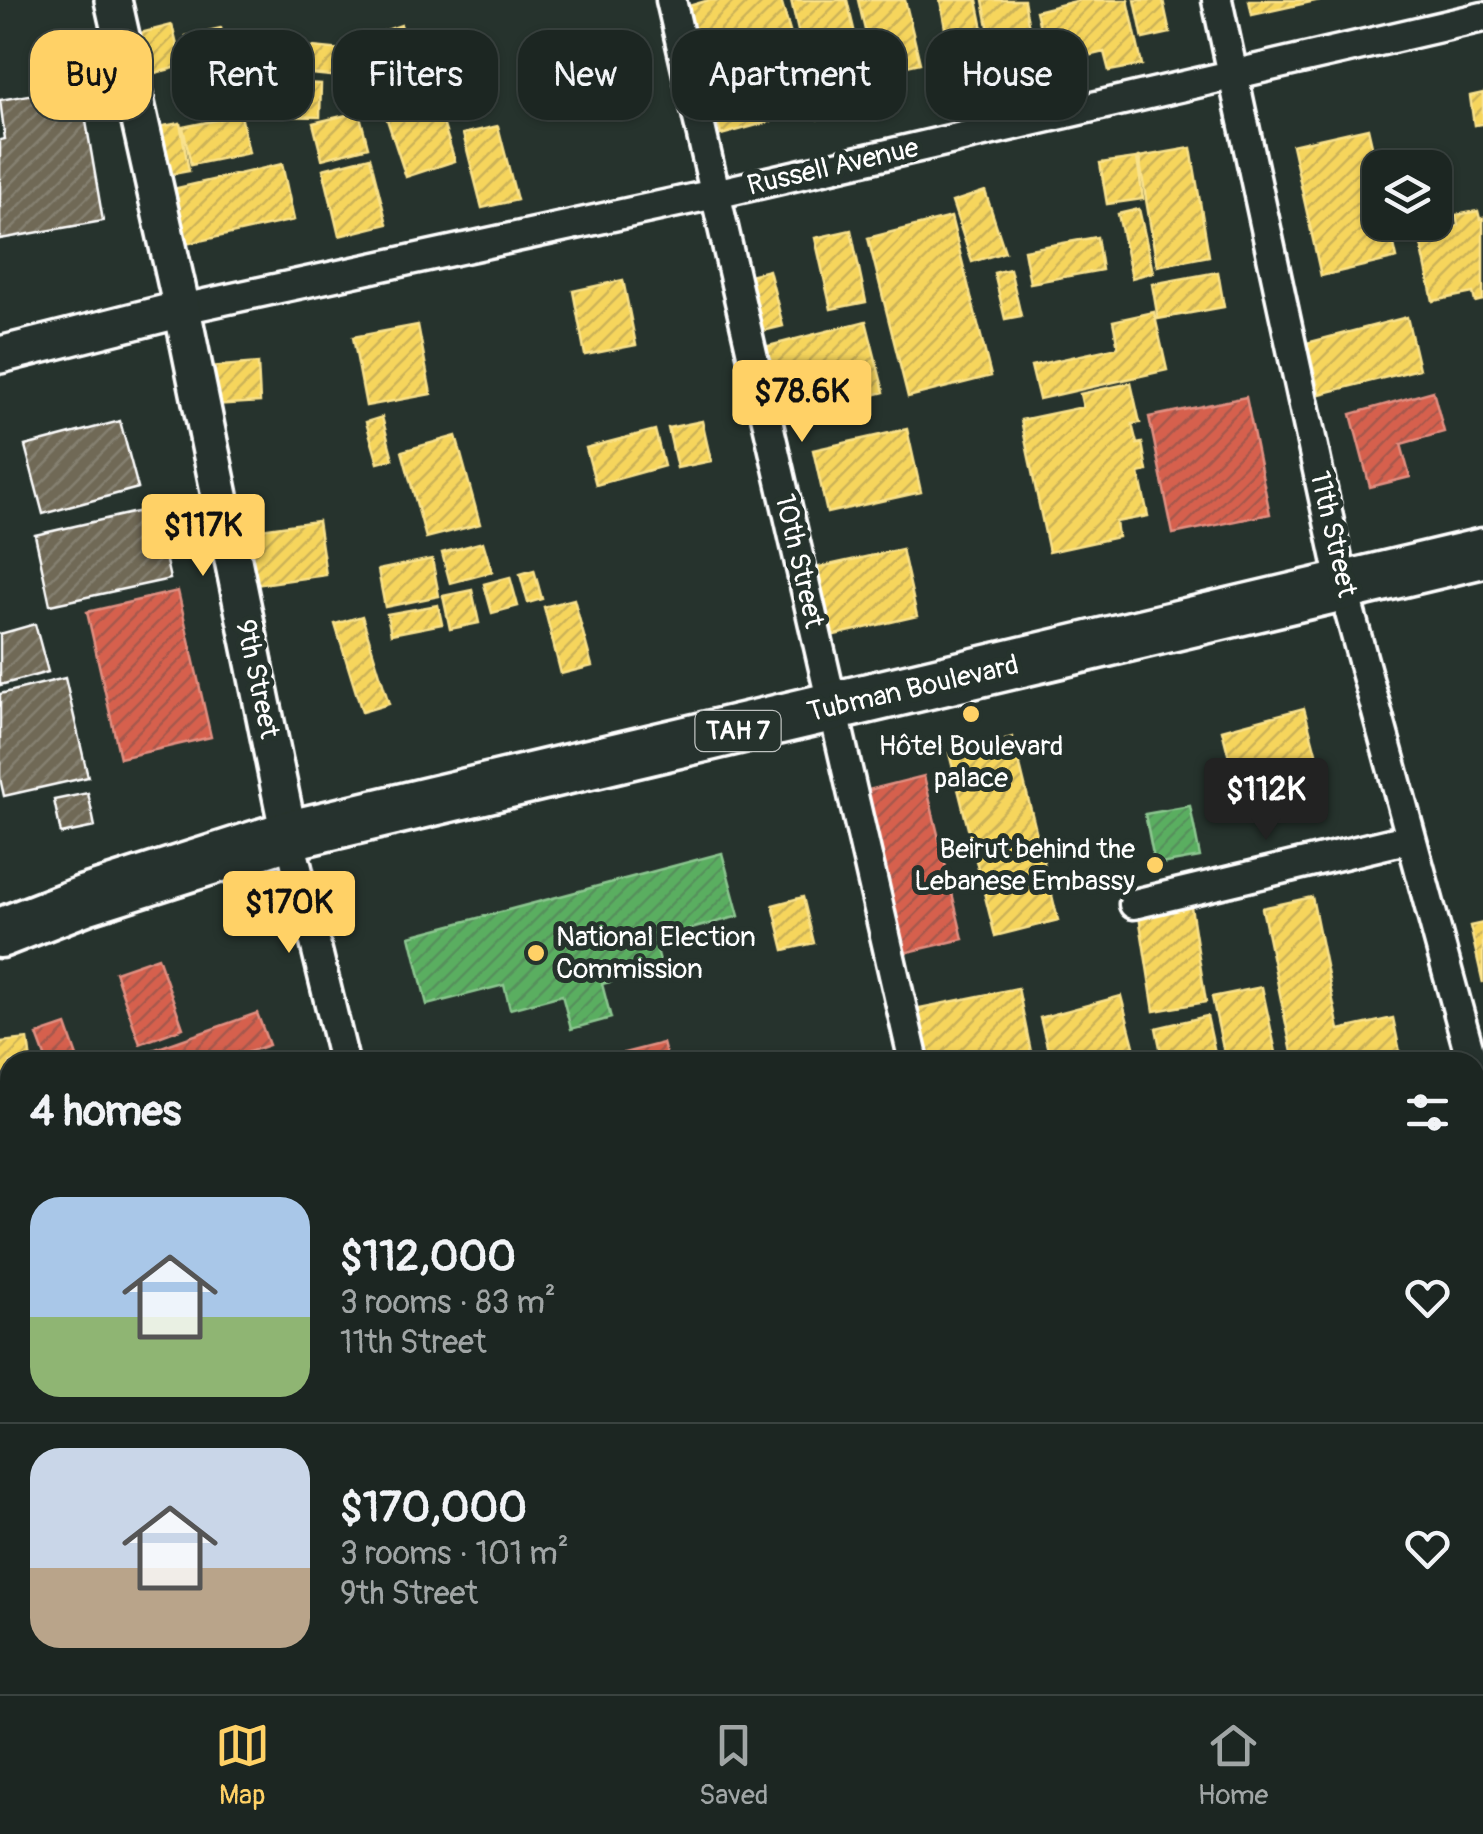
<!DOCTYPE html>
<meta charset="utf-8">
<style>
:root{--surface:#1c2622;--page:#29322f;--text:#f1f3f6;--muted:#a0a5a5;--line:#3a4340;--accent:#ffd166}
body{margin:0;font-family:Pangolin,sans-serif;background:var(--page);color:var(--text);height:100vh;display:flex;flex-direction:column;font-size:38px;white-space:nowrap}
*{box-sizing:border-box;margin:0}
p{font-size:32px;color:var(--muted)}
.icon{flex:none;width:55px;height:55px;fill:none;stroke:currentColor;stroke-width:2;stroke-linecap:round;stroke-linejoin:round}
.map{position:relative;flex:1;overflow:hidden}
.sheet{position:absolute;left:0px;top:1052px;width:1485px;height:642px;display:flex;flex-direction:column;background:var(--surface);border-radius:30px 30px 0 0;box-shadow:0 2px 8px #0004,0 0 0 2px var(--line)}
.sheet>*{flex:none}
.hud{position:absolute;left:30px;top:30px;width:1425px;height:90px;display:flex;gap:20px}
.fabs{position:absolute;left:1362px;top:150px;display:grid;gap:20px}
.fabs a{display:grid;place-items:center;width:90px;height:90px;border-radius:20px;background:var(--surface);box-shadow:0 2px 8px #0004,0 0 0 2px var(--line);font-size:50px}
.price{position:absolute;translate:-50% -85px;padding:0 22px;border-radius:10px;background:var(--accent);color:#111;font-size:32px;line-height:65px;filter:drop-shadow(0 2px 5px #0008)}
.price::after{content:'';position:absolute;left:50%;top:60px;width:30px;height:22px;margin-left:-15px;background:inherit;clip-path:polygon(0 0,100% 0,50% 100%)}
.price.active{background:#222;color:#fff}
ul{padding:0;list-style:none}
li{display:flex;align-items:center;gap:30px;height:250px;padding:0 30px}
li+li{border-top:2px solid var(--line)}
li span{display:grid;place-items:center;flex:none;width:280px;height:200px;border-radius:30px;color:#555}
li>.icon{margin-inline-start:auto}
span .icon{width:120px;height:120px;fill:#fffc;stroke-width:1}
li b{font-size:42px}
h2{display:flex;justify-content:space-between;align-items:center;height:120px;padding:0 30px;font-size:42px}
.chip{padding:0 35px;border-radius:30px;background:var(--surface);box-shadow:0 2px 8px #0004,0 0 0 2px var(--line);font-size:35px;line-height:90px}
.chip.active{background:var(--accent);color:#111}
.tabs{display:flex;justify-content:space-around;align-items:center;height:140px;border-top:2px solid var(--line);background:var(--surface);font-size:28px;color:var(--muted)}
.tabs a{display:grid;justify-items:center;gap:5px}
.tabs .active{color:var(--accent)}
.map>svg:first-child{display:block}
.homes{fill:url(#homes-hatch);stroke:#f9e28d;stroke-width:2.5}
.shops{fill:url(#shops-hatch);stroke:#e29082;stroke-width:2.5}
.public{fill:url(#public-hatch);stroke:#8cc690;stroke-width:2.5}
.building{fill:url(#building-hatch);stroke:#fff;stroke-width:2.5}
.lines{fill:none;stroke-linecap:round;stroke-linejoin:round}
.minor-casing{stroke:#fff;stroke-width:35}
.tertiary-casing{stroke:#fff;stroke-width:42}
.trunk-casing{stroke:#fff;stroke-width:55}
.minor{stroke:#26332d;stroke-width:28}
.tertiary{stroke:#26332d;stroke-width:35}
.trunk{stroke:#26332d;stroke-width:48}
.poi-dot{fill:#ffd166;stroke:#26332d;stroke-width:4}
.labels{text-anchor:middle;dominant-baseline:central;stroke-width:10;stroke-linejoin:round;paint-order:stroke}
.shield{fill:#26332d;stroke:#bec2c0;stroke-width:2.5}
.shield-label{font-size:25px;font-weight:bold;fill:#fff}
.street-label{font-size:28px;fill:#fff;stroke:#26332d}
.poi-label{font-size:28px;fill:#fff;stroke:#26332d}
</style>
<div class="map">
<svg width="1483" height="1694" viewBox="0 0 1483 1694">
<defs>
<pattern id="homes-hatch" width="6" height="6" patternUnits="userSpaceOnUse" patternTransform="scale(2.5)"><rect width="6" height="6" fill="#f6d55c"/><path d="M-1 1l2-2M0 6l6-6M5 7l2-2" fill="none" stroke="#ccb358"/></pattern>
<pattern id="shops-hatch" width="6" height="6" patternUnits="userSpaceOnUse" patternTransform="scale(2.5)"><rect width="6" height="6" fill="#d6604d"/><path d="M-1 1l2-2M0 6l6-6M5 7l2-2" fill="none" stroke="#a6594d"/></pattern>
<pattern id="public-hatch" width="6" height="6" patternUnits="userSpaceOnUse" patternTransform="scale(2.5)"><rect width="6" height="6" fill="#5aae61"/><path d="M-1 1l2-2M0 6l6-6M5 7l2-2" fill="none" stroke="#56915b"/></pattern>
<pattern id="building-hatch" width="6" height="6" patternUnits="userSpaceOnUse" patternTransform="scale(2.5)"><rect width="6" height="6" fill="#6f6957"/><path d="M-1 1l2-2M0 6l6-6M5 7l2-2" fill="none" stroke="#858070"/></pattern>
</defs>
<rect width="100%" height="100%" fill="#26332d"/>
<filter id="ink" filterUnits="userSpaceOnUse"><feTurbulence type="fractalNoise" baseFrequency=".01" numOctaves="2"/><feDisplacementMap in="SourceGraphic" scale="20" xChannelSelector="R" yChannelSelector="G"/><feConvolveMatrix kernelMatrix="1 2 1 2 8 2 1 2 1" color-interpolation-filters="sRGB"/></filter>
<g filter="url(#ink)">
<path class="homes" d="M709 0H781L812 110 721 135 685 7Z
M791 0H847L872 106 818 119Z
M858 0H905L920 63 875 73Z
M940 0H977L987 49 950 56Z
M983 0H1024L1031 40 992 47Z
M1080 0H1128L1142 65 1109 71 1104 52 1049 65 1036 11Z
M1135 0H1163L1170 33 1143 39Z
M1249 0H1320L1252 15Z
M172 25 182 66 139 77 129 36Z
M401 25 421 78 380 93 360 39Z
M221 28 229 62 194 71 186 36Z
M302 46 354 51 351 78 299 73Z
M485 52 493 90 444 101 436 63Z
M277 82 321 84 320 117 276 116Z
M431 85 455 161 406 177 381 101Z
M1483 93V124L1474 125 1470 96Z
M359 112 368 147 322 159 313 123Z
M241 115 249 153 191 165 183 127Z
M180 123 189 171 156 177 147 129Z
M498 126 517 200 482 208 463 134Z
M1368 128 1380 181V222H1389L1397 258 1321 276 1292 145Z
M1191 148 1209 256 1157 266 1139 157Z
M370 157 387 224 339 236 323 169Z
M1137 158 1143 199 1107 204 1100 163Z
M282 164 294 220 172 247 160 192Z
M985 191 1005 252 972 262 952 202Z
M1139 209 1153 272 1132 278 1118 214Z
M1478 211 1480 219 1483 218V300L1475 302 1473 293 1433 301 1421 244 1445 239 1442 229 1458 225 1456 215Z
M951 217 991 376 908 397 868 238Z
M851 230 866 302 831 309 815 238Z
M1097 237 1102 270 1030 283 1024 250Z
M1010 269 1021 316 1005 319 994 273Z
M769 270 783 326 751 334 738 278Z
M1218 272 1224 307 1158 319 1152 284Z
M623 280 636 345 585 355 573 291Z
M1154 312 1167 370 1039 399 1031 366 1118 347 1113 321Z
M1407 317 1419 369 1320 394 1307 343Z
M866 321 884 392 778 419 761 348Z
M418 325 431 394 366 406 353 337Z
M258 363 260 402 213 405 210 367Z
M1131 383 1140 423 1132 424 1137 444 1142 443 1147 471 1139 473 1148 516 1116 522 1118 537 1049 552 1021 420 1083 407 1080 394Z
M382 417 393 459 378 463 366 422Z
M702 421 711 461 677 468 668 428Z
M907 429 921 492 827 513 813 450Z
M655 430 664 466 596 485 586 448Z
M456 436 480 524 426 538 402 451Z
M318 521 326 575 254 585 246 531Z
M483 542 492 572 450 583 442 553Z
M902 549 917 616 830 636 815 568Z
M432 559 439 596 385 607 378 570Z
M534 570 542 599 528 603 520 574Z
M510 577 518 606 492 613 484 584Z
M472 590 479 623 450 629 443 596Z
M574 599 592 666 561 674 544 607Z
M438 605 442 624 391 634 387 614Z
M362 616 389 704 362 712 335 624Z
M1304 708 1324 783 1241 805 1222 730Z
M1013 737 1058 920 995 936 949 753Z
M803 897 814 943 784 950 773 905Z
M1312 897 1339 1030 1393 1018 1402 1062H1294L1262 908Z
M1191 907 1206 1002 1154 1011 1139 916Z
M1483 923V983L1470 926Z
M1262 987 1278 1062H1226L1212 997Z
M1018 988 1033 1062H926L915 1009Z
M1121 996 1136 1054 1103 1062H1051L1040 1018Z
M1207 1016 1217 1062H1163L1156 1028Z
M28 1039 31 1062H10V1164L0 1165V1042Z
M1483 1458V1522L1475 1525V1461Z
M0 1524 10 1552V1557L0 1560Z
M513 1685H615L617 1694H514Z
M635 1685H706L705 1694H634Z"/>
<path class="shops" d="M1433 391 1444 432 1401 444 1410 477 1370 487 1351 414Z
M1246 397 1270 514 1173 534 1149 417Z
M178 591 211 737 120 758 87 612Z
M924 776 963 939 895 955 857 793Z
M158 957 183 1028 140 1044 115 972Z
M257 1013 269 1045 220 1062H119Z
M66 1025 79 1062H47L37 1035Z
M663 1043 668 1062H589Z
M10 1207V1320L0 1280V1210Z"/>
<path class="public" d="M1190 806 1200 857 1155 865 1145 814Z
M722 853 739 916 654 939 662 968 602 984 611 1018 571 1029 562 995 510 1009 504 985 427 1005 410 936Z"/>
<path class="building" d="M80 86 103 221 0 239V140L5 139 0 100Z
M120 421 138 488 43 514 25 446Z
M154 508 170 579 50 605 35 535Z
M35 624 48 672 0 685V634Z
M65 678 88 777 4 796 0 778V694Z
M88 793 95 827 61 834 54 800Z"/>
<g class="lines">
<g class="minor-casing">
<path id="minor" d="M671 0 914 1062
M1217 0 1343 587 1472 1062
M182 309 715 194 1483 17
M289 835 344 1062
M1134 904 1411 838
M1475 1072 1483 1105
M0 1407 10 1404
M1475 1556 1483 1554
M484 1685 486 1694
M1057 1685 1059 1694
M870 1694 912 1685"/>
</g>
<g class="tertiary-casing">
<path id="tertiary" d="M113 0 182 309 289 835
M0 355 182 309"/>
</g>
<g class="trunk-casing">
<path id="trunk" d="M0 933 85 900 289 835 1483 553"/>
</g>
<use href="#minor" class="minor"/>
<use href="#tertiary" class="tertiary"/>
<use href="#trunk" class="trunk"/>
</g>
</g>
<g class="poi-dot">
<circle cx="971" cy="714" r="10"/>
<circle cx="1155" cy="865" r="10"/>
<circle cx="536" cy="953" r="10"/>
</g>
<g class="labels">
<rect class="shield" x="695.5" y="711" width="85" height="40" rx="8"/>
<g class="shield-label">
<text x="738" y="731">TAH 7</text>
</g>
<g class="street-label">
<text transform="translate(833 167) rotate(-13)">Russell Avenue</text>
<text transform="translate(1333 534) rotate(77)">11th Street</text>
<text transform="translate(799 561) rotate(77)">10th Street</text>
<text transform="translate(257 679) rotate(78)">9th Street</text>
<text transform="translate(913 689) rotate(-13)">Tubman Boulevard</text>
</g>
<g class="poi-label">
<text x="971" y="746">Hôtel Boulevard<tspan x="971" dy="32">palace</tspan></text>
<text x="1135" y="849" text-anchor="end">Beirut behind the<tspan x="1135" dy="32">Lebanese Embassy</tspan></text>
<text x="556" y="937" text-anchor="start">National Election<tspan x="556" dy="32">Commission</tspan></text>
</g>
</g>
</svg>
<div class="fabs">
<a><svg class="icon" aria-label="layers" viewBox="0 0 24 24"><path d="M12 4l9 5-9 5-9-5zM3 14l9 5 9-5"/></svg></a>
</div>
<b class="price" style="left:802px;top:445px">$78.6K</b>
<b class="price" style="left:203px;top:579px">$117K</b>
<b class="price active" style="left:1266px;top:843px">$112K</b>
<b class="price" style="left:289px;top:956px">$170K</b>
<div class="hud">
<a class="chip active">Buy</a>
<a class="chip">Rent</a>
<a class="chip">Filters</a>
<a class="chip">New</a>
<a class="chip">Apartment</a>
<a class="chip">House</a>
</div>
<section class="sheet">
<h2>4 homes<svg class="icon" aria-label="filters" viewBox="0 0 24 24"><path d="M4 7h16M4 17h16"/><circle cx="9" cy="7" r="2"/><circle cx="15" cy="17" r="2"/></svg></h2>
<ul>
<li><span style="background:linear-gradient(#a9c7e8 60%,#8fb573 0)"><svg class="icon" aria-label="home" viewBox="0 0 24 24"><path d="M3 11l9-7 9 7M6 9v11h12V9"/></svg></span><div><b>$112,000</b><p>3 rooms · 83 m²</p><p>11th Street</p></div><svg class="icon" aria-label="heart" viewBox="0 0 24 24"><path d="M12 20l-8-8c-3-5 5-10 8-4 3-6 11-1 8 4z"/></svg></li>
<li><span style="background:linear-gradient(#c9d6e8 60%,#b9a48a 0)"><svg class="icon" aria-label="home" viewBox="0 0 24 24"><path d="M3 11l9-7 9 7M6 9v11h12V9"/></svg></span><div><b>$170,000</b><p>3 rooms · 101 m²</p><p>9th Street</p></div><svg class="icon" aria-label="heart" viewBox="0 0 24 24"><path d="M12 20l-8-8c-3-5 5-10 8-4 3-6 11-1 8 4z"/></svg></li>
</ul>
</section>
</div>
<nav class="tabs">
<a class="active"><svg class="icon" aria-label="map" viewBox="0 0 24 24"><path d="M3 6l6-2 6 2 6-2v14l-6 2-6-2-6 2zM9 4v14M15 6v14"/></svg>Map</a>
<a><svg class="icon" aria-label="saved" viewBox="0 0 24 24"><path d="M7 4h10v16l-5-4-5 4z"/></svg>Saved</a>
<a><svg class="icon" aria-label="home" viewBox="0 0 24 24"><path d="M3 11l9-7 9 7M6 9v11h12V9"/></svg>Home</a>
</nav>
